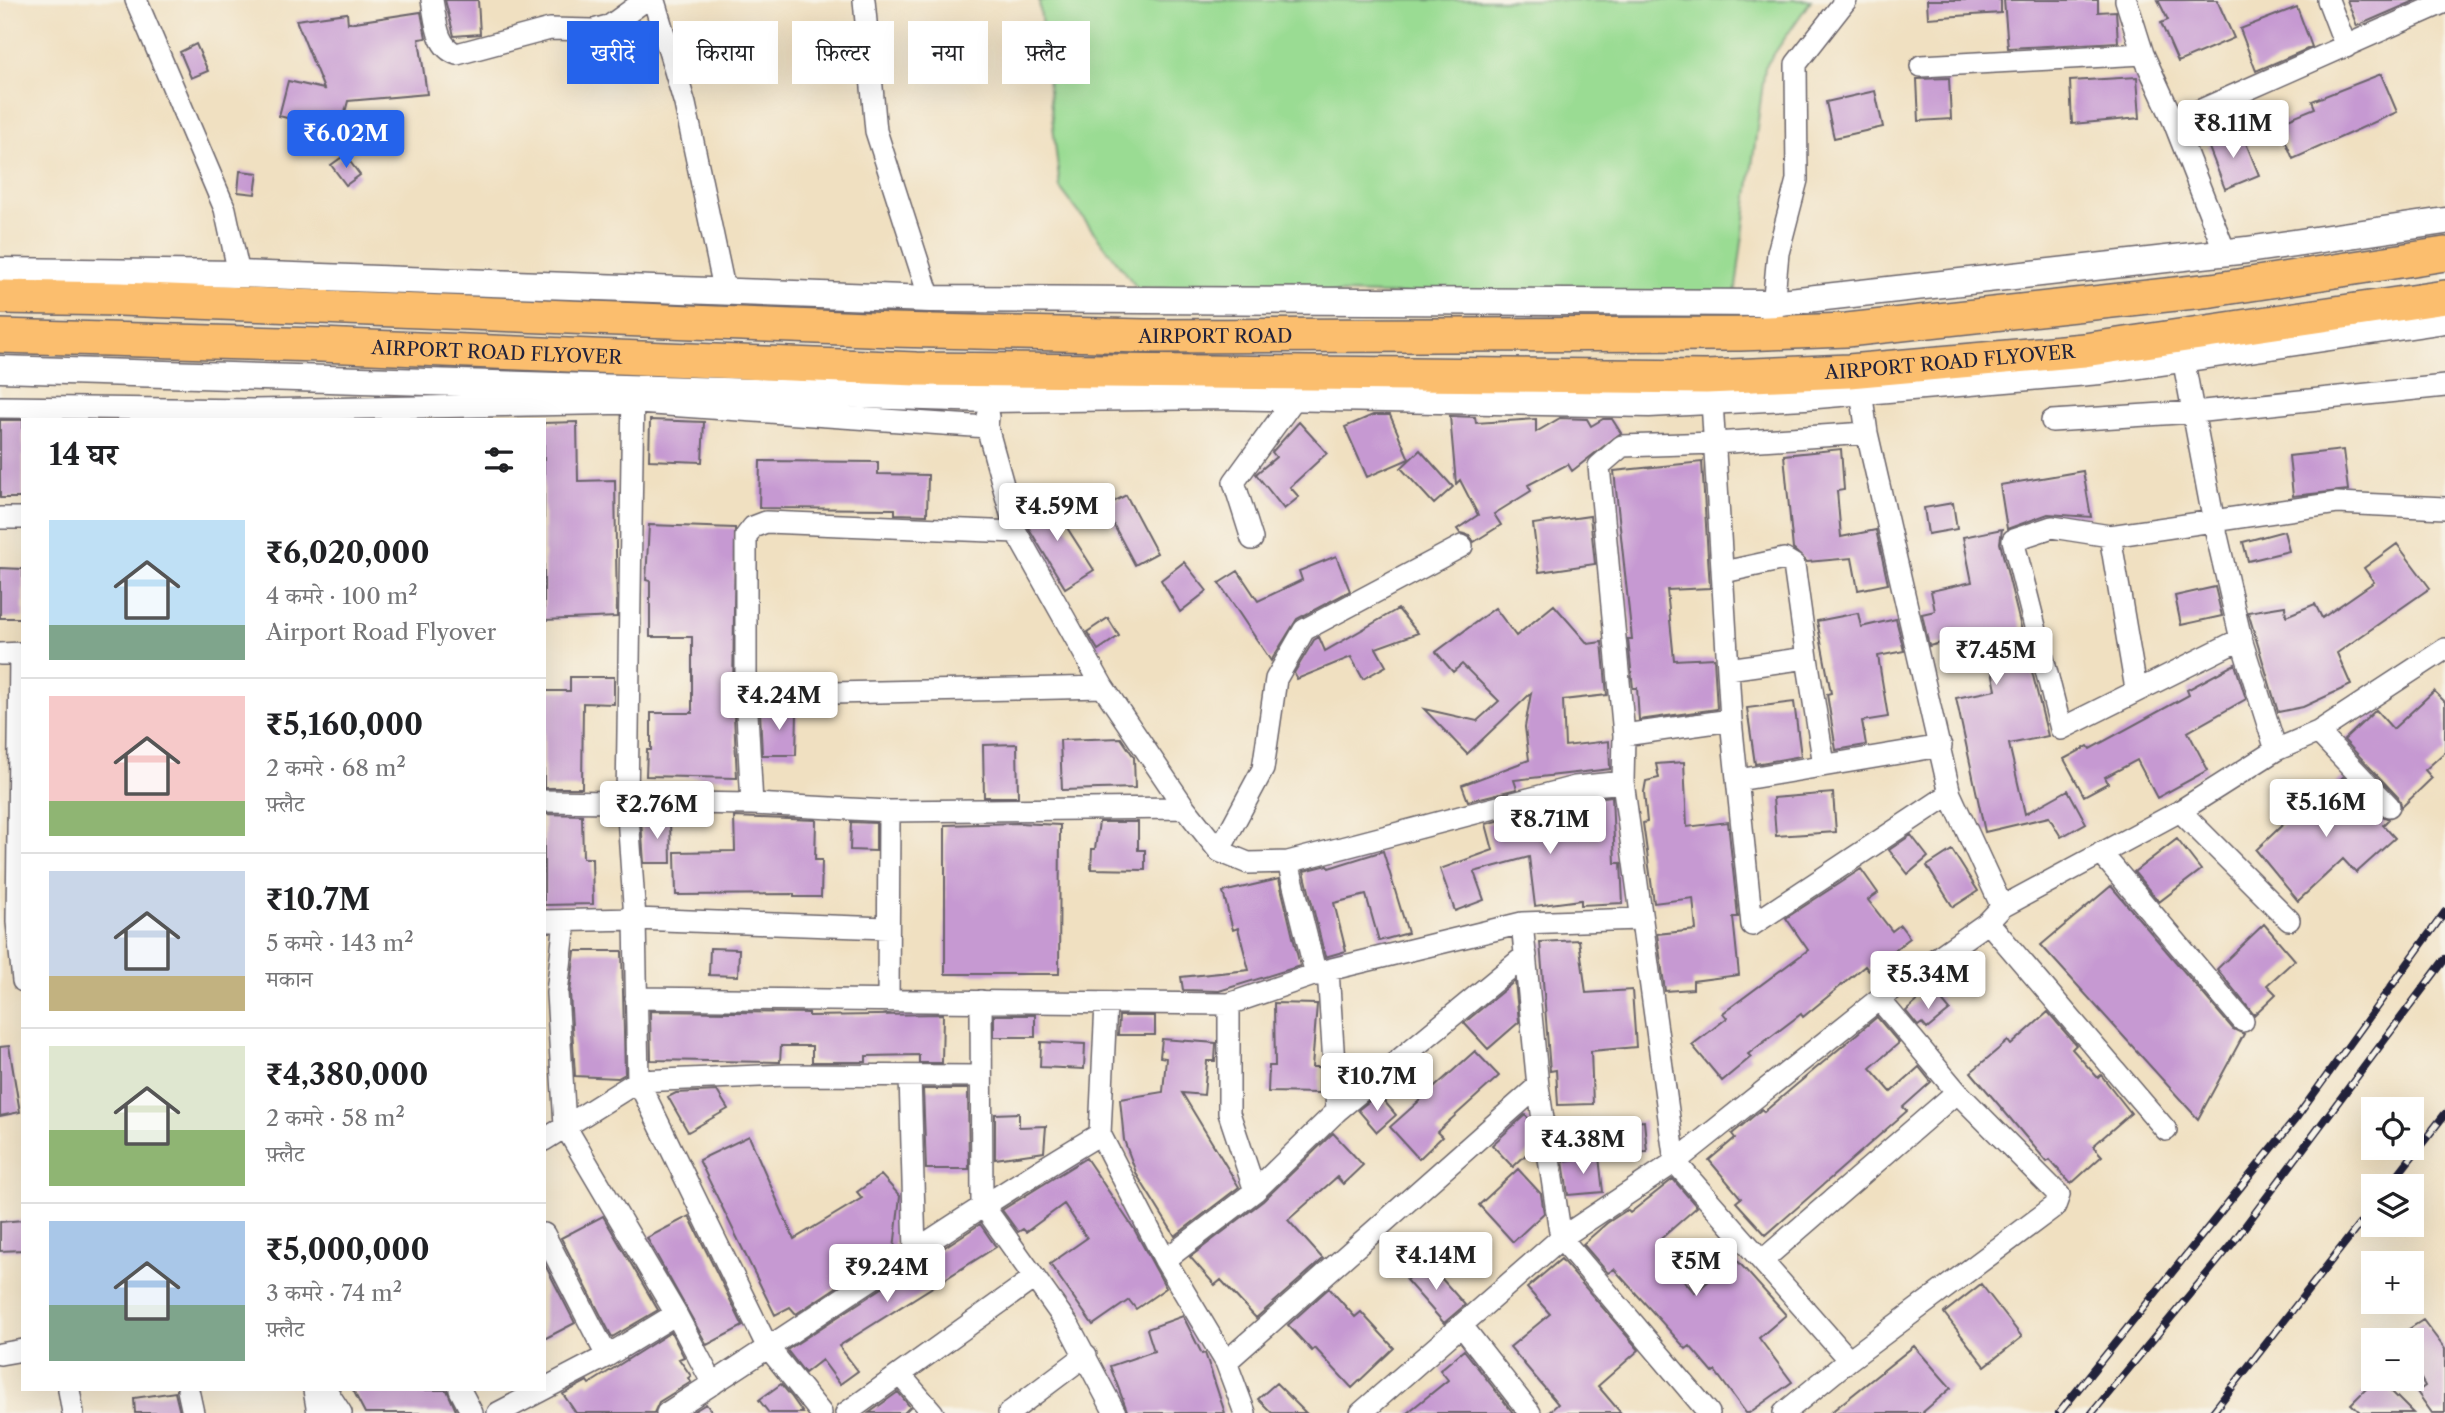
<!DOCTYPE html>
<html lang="hi">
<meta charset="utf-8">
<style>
:root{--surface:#fff;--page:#f2f2f2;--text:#202124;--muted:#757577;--line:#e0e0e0;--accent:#2563eb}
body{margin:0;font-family:"Libre Caslon Text","Noto Serif Devanagari",serif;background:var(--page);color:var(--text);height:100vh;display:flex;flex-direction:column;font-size:26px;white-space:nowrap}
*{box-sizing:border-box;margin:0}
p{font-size:23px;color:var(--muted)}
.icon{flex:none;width:38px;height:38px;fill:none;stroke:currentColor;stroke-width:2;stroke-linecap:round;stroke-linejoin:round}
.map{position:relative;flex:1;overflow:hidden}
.details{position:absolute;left:21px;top:418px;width:525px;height:973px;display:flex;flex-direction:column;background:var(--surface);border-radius:0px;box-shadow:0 7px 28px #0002}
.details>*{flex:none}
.banner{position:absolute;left:567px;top:21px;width:665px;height:63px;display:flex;gap:14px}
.buttons{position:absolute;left:2361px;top:1097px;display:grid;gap:14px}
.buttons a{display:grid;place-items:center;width:63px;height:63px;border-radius:0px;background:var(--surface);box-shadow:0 7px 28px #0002;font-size:35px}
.price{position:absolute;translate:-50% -60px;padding:0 16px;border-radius:7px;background:#fff;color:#222;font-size:23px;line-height:46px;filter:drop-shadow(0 2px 4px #0008)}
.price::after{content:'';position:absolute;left:50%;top:42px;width:21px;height:16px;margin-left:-10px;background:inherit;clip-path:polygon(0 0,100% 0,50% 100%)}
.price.on{background:var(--accent);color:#fff}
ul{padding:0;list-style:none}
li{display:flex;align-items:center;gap:21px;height:175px;padding:0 28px}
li+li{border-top:2px solid var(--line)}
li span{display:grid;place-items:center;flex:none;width:196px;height:140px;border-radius:0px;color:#555}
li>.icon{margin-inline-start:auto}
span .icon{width:84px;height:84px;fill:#fffc;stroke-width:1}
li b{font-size:30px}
h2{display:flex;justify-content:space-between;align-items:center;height:84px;padding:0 28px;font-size:30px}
.tag{padding:0 24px;border-radius:0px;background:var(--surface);box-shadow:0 7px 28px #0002;font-size:24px;line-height:63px}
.tag.on{background:var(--accent);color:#fff}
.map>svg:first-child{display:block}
.green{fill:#9adc93;stroke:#5e7f67;stroke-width:2}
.building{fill:#c699d2}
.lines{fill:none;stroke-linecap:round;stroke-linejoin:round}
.minor-casing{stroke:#6a646a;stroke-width:24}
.tertiary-casing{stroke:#6a646a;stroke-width:29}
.primary-casing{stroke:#6a646a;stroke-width:36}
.minor{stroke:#fff;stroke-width:21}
.tertiary{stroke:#fff;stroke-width:26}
.primary{stroke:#fbbe6e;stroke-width:33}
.rail-casing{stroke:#22223b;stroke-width:8}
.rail{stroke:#f7f3e8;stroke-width:5;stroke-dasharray:16;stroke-linecap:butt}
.labels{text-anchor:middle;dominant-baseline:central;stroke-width:5;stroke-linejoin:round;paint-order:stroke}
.street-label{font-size:19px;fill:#22223b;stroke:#f7f3e8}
</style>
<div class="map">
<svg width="2445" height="1413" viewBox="0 0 2445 1413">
<rect width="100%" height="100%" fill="#f7f3e8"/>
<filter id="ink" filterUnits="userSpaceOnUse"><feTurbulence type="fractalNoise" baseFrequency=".0143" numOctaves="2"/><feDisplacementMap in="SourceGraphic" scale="14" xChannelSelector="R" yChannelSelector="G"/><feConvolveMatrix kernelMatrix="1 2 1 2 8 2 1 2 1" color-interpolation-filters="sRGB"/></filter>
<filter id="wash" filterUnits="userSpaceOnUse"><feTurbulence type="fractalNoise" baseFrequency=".00686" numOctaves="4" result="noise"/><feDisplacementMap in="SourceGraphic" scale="28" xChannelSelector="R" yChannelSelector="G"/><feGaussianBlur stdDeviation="1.57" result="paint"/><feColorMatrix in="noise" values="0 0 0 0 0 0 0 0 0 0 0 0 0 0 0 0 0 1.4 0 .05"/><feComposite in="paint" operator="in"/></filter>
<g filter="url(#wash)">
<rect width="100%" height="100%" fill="#f0e0c1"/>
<path class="green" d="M1039 0H1811L1765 67 1734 303 1137 288 1060 188Z"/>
<g id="blocks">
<path class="building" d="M445 0H478L480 34 454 36Z
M1927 0H2001V13L1928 18Z
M2004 0H2098V12L2116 11 2118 42 2008 48Z
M2158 0H2217L2234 38 2178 62 2161 23 2168 20Z
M2347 0H2417L2357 26Z
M2297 7 2312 47 2256 71 2240 29Z
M421 12 426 38 419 39 427 94 348 101 340 131 279 116 288 81 324 89 296 20 347 13 348 23Z
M196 44 208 71 191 78 180 52Z
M2381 74 2397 112 2293 159 2278 123 2315 108 2312 101Z
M2137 77 2140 118 2072 124 2070 81Z
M1949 78 1951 119 1919 121 1917 79Z
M1875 91 1883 127 1834 138 1826 102Z
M2241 131 2259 175 2225 189 2208 145Z
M345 155 360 175 346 185 331 165Z
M240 171 258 173 255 194 238 192Z
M1373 415H1390L1409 459 1367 477 1345 427Z
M1450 416 1475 417 1476 423 1536 419V432L1560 418 1587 419 1591 426 1603 419H1612L1621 433 1572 471 1568 464 1528 485 1531 491 1494 514 1501 525 1474 542 1469 535 1460 533 1457 529 1478 515 1460 480 1456 484Z
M0 420H23V498H0Z
M650 420 704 422 702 462 649 460Z
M577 422 578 481 615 480 617 617 544 620V423Z
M1299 422 1327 453 1290 487 1299 497 1284 509 1256 474 1276 457 1272 452Z
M1841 449 1844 490 1837 491 1841 537 1876 530 1888 584 1858 590 1852 558 1807 562 1793 549 1784 455Z
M1420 450 1453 487 1434 504 1401 468Z
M2343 450 2348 490 2293 496 2289 456Z
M760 461 878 462V474L928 475 927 515 895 514V509L759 508Z
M1702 462 1710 588 1667 590 1674 660 1714 658 1717 709 1639 720 1637 688H1633L1628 639H1632L1614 471Z
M2083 471 2091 517 2048 514 2007 529 2000 485Z
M1126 495 1157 553 1135 565 1104 507Z
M1048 498 1094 570 1065 588 1028 527 1024 513Z
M1953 503 1957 529 1928 534 1924 508Z
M1590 516 1595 564 1539 572 1533 524Z
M649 525 735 528 733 695 737 778 646 776 647 750H651V713H692V637H650V581L646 580Z
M2002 529 2000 543 2048 736 2009 744 2025 814 2068 790 2086 823 2061 837 2049 817 1985 832 1956 698 1996 690 1986 641 1943 650 1941 643 1929 646 1922 614 1935 611 1931 591 1972 582 1963 537Z
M2284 531 2289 551 2248 561 2243 542Z
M2397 544 2430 588 2337 653 2351 685 2303 707 2278 712 2248 612 2285 606 2286 616 2315 604 2322 618 2374 582 2364 568Z
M1336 556 1350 591 1297 619 1271 661 1219 583 1238 571 1258 601 1302 580 1299 571Z
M1184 562 1207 591 1180 612 1161 580Z
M0 568 23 569V618H0Z
M2215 587 2222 616 2181 625 2175 596Z
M1554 605 1588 644 1602 642 1607 695 1563 700 1565 746 1609 741 1610 769 1514 780 1517 789 1468 801 1462 785 1529 760 1525 727 1531 693 1467 754 1424 709 1477 721 1499 701 1462 664 1453 672 1436 652 1495 608 1516 636Z
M1398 609 1418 633 1376 648 1386 666 1363 679 1351 657 1297 679 1294 673 1314 640 1319 637 1325 651Z
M1858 613 1861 627 1896 619 1904 651 1878 656 1888 717 1862 721 1866 745 1836 750 1827 694 1831 693 1817 621Z
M1108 618 1119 636 1098 650 1087 632Z
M2235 664 2246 699 2188 732 2208 770 2157 798 2137 760 2105 777 2108 783 2084 796 2064 759 2088 746 2090 749 2189 695 2187 690Z
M570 677H614V704L583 703 582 788H544V691H570Z
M2434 691 2445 702V752L2425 770 2432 778 2402 807 2398 797 2344 740 2376 710 2393 729Z
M1794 702 1801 756 1755 764 1747 708Z
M760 710 797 711 796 755H762Z
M1121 738 1134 757 1135 788 1062 790 1060 740Z
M1017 744 1018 797H984L983 745Z
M1684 762 1687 827 1728 822 1738 917H1733L1739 975 1693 981V989L1665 991 1657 934 1696 930 1693 898 1654 903 1643 823 1647 822 1644 792 1646 781 1659 778 1656 764Z
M2343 777 2380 815 2389 819 2383 825 2395 838 2356 873 2343 859 2298 901 2256 850 2296 812 2300 817Z
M1833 793 1836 832 1776 836 1773 798Z
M1612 796 1615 863H1621L1623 903 1581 905V900L1535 906 1529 857 1474 872 1484 900 1455 911 1440 869 1493 850 1486 824 1579 800Z
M544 814 582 815 583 858H592L593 904 544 905Z
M734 817 816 820 815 860H822L821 897H794V894L676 895 675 852 735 851Z
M670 819 671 863H644L641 820Z
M851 822 876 823V851L850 850Z
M1099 822H1138V850H1145V870L1091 869 1092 849H1095Z
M1018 823 1060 825 1059 974H945V825Z
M1911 835 1928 857 1908 874 1889 850Z
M2177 839 2201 870 2159 902 2134 872Z
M1952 850 1978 891 1953 907 1927 866Z
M1383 851 1408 933 1379 941 1366 895 1334 903 1346 951 1325 957 1304 871 1328 865 1329 868Z
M1861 869 1878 893 1868 900 1892 931 1900 925 1910 938 1868 970 1865 966 1803 1017 1801 1014 1748 1054 1751 1057 1722 1081 1692 1045 1727 1018 1723 1013 1808 950 1786 918Z
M1279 879 1300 966 1219 991 1183 990 1181 977 1249 970 1238 928 1233 930 1223 892Z
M2111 886 2233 1029 2244 1034 2198 1119 2041 945Z
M2264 924 2295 960 2267 985 2276 994 2254 1015 2217 969Z
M1579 940 1586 993 1632 990 1636 1047 1591 1051 1593 1104 1558 1105 1556 1070 1550 1071 1540 942Z
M710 948 739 949 738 976 709 975Z
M575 951H622L625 1074 618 1078 575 1076 570 993Z
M1515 981 1519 1022 1488 1049 1464 1023Z
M1935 992 1950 1010 1927 1029 1922 1023 1918 1026 1906 1011 1922 997 1925 1000Z
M1274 1003 1317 1004 1312 1067H1320L1319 1093 1268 1092 1269 1066H1275Z
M650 1011 809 1013V1016L943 1014 942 1063H919V1055L866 1056V1062H812V1046H781L780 1062 651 1060Z
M2048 1012 2076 1045 2072 1049 2098 1078 2101 1075 2131 1113 2093 1146 2102 1156 2071 1184 2050 1160 2047 1162 1971 1072 2008 1041 2011 1045Z
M994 1015H1035V1037H994Z
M1119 1016H1155V1035H1118Z
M1877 1017 1899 1043 1870 1068 1891 1092 1919 1067 1931 1082 1903 1107 1907 1111 1766 1235 1736 1202 1741 1198 1709 1160 1735 1138 1732 1134 1762 1109 1764 1112Z
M1162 1039 1216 1043 1215 1061H1207L1204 1095 1182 1093 1239 1187 1175 1236 1137 1175 1124 1140 1120 1099 1163 1092 1166 1058 1160 1057Z
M1041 1042 1085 1044 1084 1069 1040 1067Z
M9 1046 20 1112 0 1116V1047Z
M1475 1051 1499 1076 1437 1132 1442 1137 1419 1159 1390 1127Z
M923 1089H968L969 1169H926Z
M717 1091 728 1109 688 1132 668 1097 676 1093Z
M1378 1094 1396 1115 1377 1132 1358 1110Z
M1019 1113V1127L1046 1126 1044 1152 995 1159V1114Z
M1525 1115 1530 1120 1534 1147 1513 1167 1492 1145Z
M1644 1121 1647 1151 1599 1156 1596 1126Z
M1333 1133 1363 1165 1343 1184 1337 1177 1288 1220 1323 1259 1256 1318 1221 1280 1215 1285 1190 1257 1263 1201Z
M749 1136 794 1239 862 1198 857 1192 881 1175 900 1196 894 1249 796 1314 790 1307 775 1315 699 1160Z
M1599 1157 1603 1192 1568 1195 1563 1161Z
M1086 1158 1134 1229 1166 1288 1136 1309 1129 1300 1093 1325 1050 1264 1087 1238 1064 1204 1026 1232 1023 1229 1018 1232 1002 1210Z
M1518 1169 1541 1194 1544 1213 1513 1242 1479 1205Z
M1673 1179 1697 1207 1656 1243 1671 1260 1668 1262 1695 1293 1735 1258 1786 1315 1759 1338 1792 1382 1749 1413H1746L1715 1371 1713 1373 1690 1346 1686 1349 1614 1269 1608 1273 1583 1244 1607 1223 1627 1210 1630 1213Z
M603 1216 658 1310 612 1337 561 1238Z
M689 1216 743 1326 707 1345 647 1238Z
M23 1220V1250L0 1251V1222Z
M980 1224 996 1247 839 1346 858 1371 840 1384 822 1360 805 1373 787 1350Z
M1561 1259 1639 1350 1598 1386 1621 1413H1548L1558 1404 1510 1347 1550 1314 1527 1288Z
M1427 1262 1465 1305 1444 1323 1406 1280Z
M544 1263 575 1323 544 1339Z
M1981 1284 2022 1337 1985 1366 1944 1313Z
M1329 1288 1355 1317 1361 1312 1394 1348 1352 1388 1315 1348 1312 1351 1288 1325Z
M1183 1316 1202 1354 1205 1353 1225 1413H1128L1110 1366 1154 1351 1147 1329Z
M2423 1320 2445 1349V1413H2432L2417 1392 2425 1386 2412 1363V1340H2405L2401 1334Z
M671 1332 684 1357 679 1359 691 1376 688 1378 691 1382 659 1402 654 1413H576L563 1394 587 1381 589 1384Z
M1914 1346 1951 1388 1922 1413H1830Z
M1464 1350 1513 1413H1407L1448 1380 1440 1370Z
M2376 1379H2379L2413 1413H2361L2351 1404Z
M1276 1383 1306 1413H1272L1258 1399Z
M781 1384 791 1396 803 1413H769L759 1400Z
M353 1390H447L457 1413H365Z
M175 1392 180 1413H135L134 1398Z
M898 1392 910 1407 904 1413H869Z
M706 1404 713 1413H691Z"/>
</g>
</g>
<g filter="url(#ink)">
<use href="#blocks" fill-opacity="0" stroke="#6a646a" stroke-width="2"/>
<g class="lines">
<g class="minor-casing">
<path id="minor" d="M136 0 225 209 239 274
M432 0C436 20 436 47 457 54L550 29 593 30 611 25 644 1H654L685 104 725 293
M864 0 876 131 930 299
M2126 0 2143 54 2174 122 2225 252
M2328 0 2346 47
M1921 66 2143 54
M2174 122 2445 2
M1772 317 1778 253 1797 180 1796 64 1846 0
M2183 358 2214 523 2241 639 2276 750
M633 388 627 801 635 919 638 1081 767 1346 821 1413
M1861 391 1867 433 1950 794 2002 907
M1712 401 1731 720 1752 925 1950 794
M0 407 254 410 638 403 987 427
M988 416 987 427 1016 532 1103 687 1185 808 1219 851 1248 863 1288 862 1575 787 1623 782
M2052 421 2194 412 2445 386
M0 518H23
M2110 536 2136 689
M1252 539 1234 482 1295 398
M1724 572 1784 559 1794 565 1807 658 1728 669
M2241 639 2061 729 2013 540 2052 527 2110 536 2337 503 2445 508
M20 653 17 922 23 981
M0 654 23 653
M1807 658 1824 765
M746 695 1103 687
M2318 732 2389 806
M1624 735 1731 720
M1738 780 1941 746
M544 801 752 804 889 811 1185 808
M752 804 746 695V536L753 527 766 522 1016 532
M2180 811 2289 920
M1219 851 1263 769 1276 679 1304 630 1462 546
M2101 853 2243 1021
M1288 862 1316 975
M544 921 635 919 887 928
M565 921 557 993 565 1126 676 1314 713 1384
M1988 922 2166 1130
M1522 923 1538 1086 1561 1238 1709 1413
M1328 970 1337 1111
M636 998 1229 1004 1328 970 1522 923 1639 919
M981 1001 982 1204 1069 1326 1115 1413
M888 1002 889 811
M1106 1003 1100 1134 1165 1260 1226 1362 1245 1413
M1229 1004V1113L1255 1191
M910 1076 915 1251
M544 1140 638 1081 786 1075 980 1076
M544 1234 607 1356
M1165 1260 1255 1191 1337 1111 1526 955
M1763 1260 1957 1092
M1462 1326 1530 1413
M0 1354 23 1350
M1849 1360 1675 1162 1623 782 1624 735 1599 466 1622 446 1715 443 1867 433
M1226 1362 1538 1086
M901 1376 933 1413
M69 1390 73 1413
M188 1390 193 1413
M314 1390 318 1413
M326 1390 341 1413
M460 1390 472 1413
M498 1413 607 1356 676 1314
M667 1413C812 1321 952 1222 1100 1134
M846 1413 1034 1278
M1009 1413 1086 1355
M1361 1413 1561 1238 1675 1162 1879 999 1988 922 2002 907 2180 811 2276 750 2318 732 2445 649
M1784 1413 1849 1360 2055 1206 2059 1195 1957 1092 1879 999"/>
</g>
<g class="tertiary-casing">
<path id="tertiary" d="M0 271 239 274 930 299 1771 303 2247 250 2445 221
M0 369 990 399 1219 396 1649 404 1805 396 2100 371 2445 320"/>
</g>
<g class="primary-casing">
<g id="primary">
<path id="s1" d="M0 297 120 299 892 330 1145 336 1740 334 1847 330 2212 290 2445 254"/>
<path id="s2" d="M0 336 320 345 916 369 1706 377 1849 371 2084 350 2445 297"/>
</g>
</g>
<use href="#minor" class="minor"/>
<use href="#tertiary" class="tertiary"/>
<use href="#primary" class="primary"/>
<g class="rail-casing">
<path id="rail" d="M2389 1186 2445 1114
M2059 1413 2297 1117 2445 912
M2092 1413 2231 1245 2445 959
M2212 1413 2373 1207"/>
</g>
<use href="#rail" class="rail"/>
</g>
</g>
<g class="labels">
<g class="street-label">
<text stroke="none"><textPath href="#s1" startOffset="1216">AIRPORT ROAD</textPath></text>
<text stroke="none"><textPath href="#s2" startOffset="497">AIRPORT ROAD FLYOVER</textPath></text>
<text stroke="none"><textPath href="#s2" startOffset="1951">AIRPORT ROAD FLYOVER</textPath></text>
</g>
</g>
</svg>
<div class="buttons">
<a><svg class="icon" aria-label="locate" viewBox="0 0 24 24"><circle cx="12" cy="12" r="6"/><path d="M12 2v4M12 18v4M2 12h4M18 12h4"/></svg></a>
<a><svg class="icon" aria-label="layers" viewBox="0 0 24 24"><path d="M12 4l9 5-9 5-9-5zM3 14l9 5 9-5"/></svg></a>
<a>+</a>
<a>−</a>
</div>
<b class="price" style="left:2233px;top:160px">₹8.11M</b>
<b class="price on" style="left:346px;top:170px">₹6.02M</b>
<b class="price" style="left:1057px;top:543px">₹4.59M</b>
<b class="price" style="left:1996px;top:687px">₹7.45M</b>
<b class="price" style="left:779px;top:732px">₹4.24M</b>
<b class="price" style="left:2326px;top:839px">₹5.16M</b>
<b class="price" style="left:657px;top:841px">₹2.76M</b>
<b class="price" style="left:1550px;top:856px">₹8.71M</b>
<b class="price" style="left:1928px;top:1011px">₹5.34M</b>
<b class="price" style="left:1377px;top:1113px">₹10.7M</b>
<b class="price" style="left:1583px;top:1176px">₹4.38M</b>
<b class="price" style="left:1436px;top:1292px">₹4.14M</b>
<b class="price" style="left:1696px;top:1298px">₹5M</b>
<b class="price" style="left:887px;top:1304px">₹9.24M</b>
<div class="banner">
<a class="tag on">खरीदें</a>
<a class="tag">किराया</a>
<a class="tag">फ़िल्टर</a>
<a class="tag">नया</a>
<a class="tag">फ़्लैट</a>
</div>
<section class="details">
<h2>14 घर<svg class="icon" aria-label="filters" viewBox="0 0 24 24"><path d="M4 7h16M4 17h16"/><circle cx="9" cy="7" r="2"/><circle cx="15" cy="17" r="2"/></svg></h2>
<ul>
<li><span style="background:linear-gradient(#bfe0f5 75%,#7fa58c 0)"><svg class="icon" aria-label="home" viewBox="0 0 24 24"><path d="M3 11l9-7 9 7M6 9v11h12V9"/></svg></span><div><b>₹6,020,000</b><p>4 कमरे · 100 m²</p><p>Airport Road Flyover</p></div></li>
<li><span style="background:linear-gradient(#f6c9c9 75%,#8fb573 0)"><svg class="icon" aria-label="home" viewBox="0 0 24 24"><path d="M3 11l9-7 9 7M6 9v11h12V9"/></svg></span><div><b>₹5,160,000</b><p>2 कमरे · 68 m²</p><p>फ़्लैट</p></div></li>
<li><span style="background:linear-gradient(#c9d6e8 75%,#c2b280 0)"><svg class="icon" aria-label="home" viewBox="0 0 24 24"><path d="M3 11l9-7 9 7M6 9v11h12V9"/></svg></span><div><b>₹10.7M</b><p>5 कमरे · 143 m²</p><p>मकान</p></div></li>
<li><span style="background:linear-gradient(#dfe7d0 60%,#8fb573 0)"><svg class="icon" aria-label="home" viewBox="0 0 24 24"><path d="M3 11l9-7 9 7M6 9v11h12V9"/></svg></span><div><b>₹4,380,000</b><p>2 कमरे · 58 m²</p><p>फ़्लैट</p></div></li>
<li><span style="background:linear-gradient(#a9c7e8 60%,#7fa58c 0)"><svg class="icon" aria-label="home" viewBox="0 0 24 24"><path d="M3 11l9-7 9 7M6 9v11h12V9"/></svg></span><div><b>₹5,000,000</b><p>3 कमरे · 74 m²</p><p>फ़्लैट</p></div></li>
</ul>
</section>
</div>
